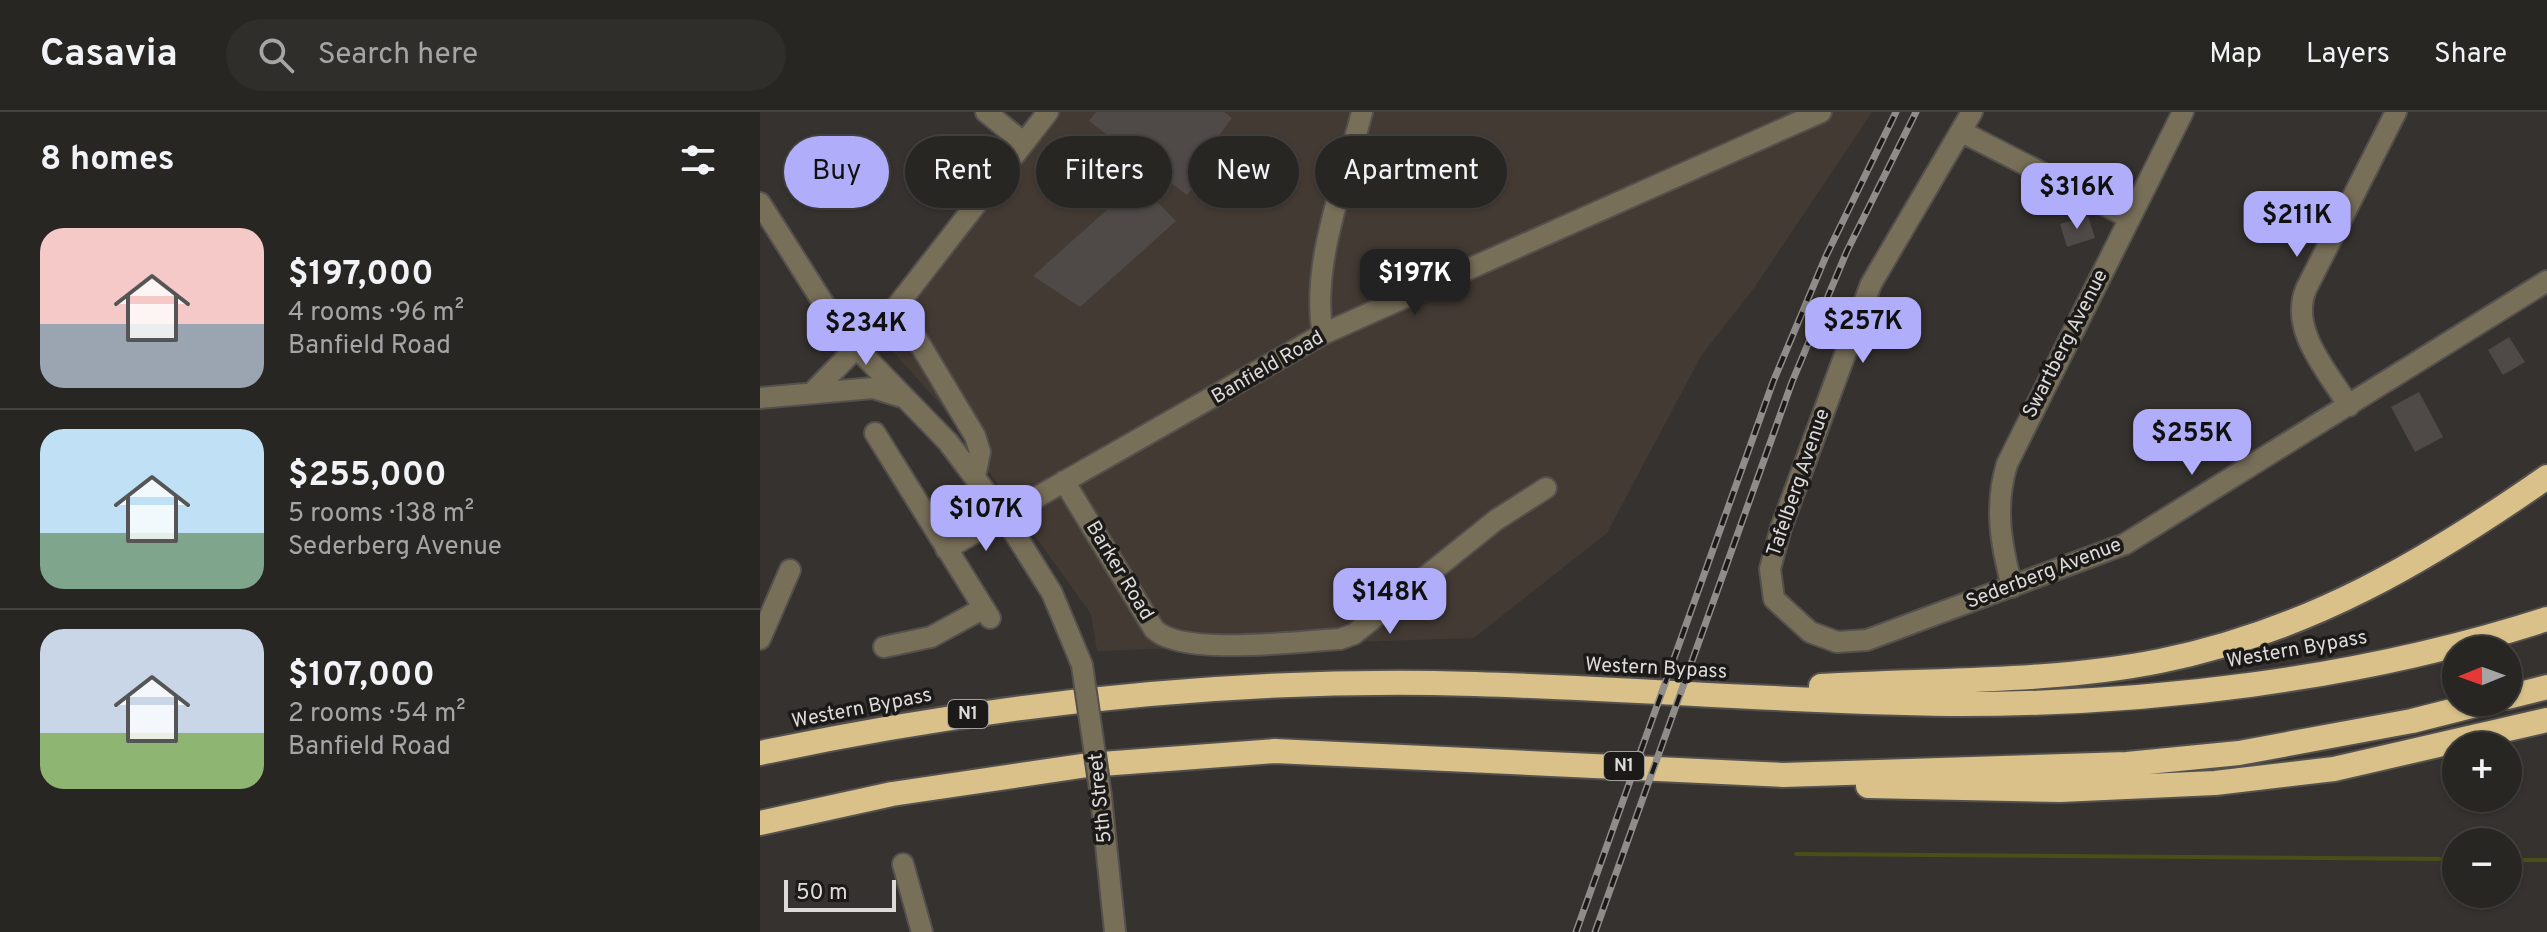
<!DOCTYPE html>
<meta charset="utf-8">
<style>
:root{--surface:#282623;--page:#302e2b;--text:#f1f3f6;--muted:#a5a5a6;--line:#444341;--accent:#b0aefa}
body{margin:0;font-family:Overpass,sans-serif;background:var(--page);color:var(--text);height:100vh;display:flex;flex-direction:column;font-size:30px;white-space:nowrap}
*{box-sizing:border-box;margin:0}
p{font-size:26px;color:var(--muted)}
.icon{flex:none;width:44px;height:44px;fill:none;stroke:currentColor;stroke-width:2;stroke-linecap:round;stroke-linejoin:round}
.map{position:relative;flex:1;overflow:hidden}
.panel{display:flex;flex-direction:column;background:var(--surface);width:760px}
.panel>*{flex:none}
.hud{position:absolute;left:24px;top:24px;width:760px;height:72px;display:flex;gap:16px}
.needle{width:52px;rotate:269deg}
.tools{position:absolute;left:1682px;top:524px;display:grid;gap:16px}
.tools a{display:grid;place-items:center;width:80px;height:80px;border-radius:50%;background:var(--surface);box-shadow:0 2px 6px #0004,0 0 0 2px var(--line);font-size:40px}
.scale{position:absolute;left:24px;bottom:20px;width:112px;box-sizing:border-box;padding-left:8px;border:4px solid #dddbd9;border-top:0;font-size:22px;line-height:28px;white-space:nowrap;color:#dddbd9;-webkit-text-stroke:6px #1c1a18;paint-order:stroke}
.price{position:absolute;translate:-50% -68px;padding:0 18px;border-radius:16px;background:var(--accent);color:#111;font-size:26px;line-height:52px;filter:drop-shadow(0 2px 4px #0008)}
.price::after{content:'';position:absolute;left:50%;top:48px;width:24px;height:18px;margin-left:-12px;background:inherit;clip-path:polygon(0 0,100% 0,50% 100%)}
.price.active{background:#222;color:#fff}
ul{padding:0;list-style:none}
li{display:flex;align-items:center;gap:24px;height:200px;padding:0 40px}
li+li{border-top:2px solid var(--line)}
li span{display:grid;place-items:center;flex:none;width:224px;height:160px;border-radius:24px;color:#555}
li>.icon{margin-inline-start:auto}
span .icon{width:96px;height:96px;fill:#fffc;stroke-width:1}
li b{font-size:34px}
h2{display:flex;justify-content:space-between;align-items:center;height:96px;padding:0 40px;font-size:34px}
.chip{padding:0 28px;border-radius:36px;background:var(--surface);box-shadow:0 2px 6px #0004,0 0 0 2px var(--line);font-size:28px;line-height:72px}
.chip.active{background:var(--accent);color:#111}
header{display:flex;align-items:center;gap:48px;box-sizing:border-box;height:112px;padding:0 40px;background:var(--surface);border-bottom:2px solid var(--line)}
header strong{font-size:38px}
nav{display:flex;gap:44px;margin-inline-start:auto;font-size:28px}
.search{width:560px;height:72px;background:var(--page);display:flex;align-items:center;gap:20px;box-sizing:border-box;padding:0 28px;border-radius:44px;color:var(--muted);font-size:30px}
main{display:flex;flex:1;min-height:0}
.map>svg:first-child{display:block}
.built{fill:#433a33}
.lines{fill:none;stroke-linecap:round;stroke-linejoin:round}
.stream{stroke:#4a4f18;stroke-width:4}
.building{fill:#4f4a48}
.minor-casing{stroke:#54504e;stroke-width:24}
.highway-casing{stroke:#54504e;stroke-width:28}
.minor{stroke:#786f59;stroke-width:20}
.highway{stroke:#d9c189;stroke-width:24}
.rail-casing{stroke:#8f8c8a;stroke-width:7}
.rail{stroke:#1c1a18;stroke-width:4;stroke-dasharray:12;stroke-linecap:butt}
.minor-bridge-casing{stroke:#54504e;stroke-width:24;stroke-linecap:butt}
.minor-bridge{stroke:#786f59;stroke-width:20}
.labels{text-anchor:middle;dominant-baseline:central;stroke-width:7;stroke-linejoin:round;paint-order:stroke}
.shield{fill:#1c1a18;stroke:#a3a19f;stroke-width:2}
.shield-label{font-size:18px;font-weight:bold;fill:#dddbd9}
.street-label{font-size:20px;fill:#dddbd9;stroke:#1c1a18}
</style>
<header>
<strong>Casavia</strong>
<div class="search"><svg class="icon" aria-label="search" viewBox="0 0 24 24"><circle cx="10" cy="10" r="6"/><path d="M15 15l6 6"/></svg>Search here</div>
<nav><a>Map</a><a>Layers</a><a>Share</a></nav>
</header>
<main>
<section class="panel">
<h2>8 homes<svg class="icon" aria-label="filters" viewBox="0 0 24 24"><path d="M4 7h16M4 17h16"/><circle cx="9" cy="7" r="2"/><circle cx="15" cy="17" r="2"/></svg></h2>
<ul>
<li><span style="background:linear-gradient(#f6c9c9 60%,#9aa5b1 0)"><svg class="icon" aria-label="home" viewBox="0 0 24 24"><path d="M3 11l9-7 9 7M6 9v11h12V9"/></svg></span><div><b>$197,000</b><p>4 rooms · 96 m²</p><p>Banfield Road</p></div></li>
<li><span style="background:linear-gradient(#bfe0f5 65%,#7fa58c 0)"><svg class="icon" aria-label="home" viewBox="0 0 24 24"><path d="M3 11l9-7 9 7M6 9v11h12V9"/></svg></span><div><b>$255,000</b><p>5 rooms · 138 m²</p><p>Sederberg Avenue</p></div></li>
<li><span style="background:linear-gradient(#c9d6e8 65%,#8fb573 0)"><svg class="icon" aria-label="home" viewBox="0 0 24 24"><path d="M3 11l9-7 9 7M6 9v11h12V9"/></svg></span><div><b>$107,000</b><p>2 rooms · 54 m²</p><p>Banfield Road</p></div></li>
</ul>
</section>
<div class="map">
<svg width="1787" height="820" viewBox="0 0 1787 820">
<rect width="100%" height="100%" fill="#36322f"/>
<path class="built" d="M290 0H1112L994 176 941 244 847 421 714 526 337 539 331 502 180 292 120 225Z"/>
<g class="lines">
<path class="stream" d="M1036 742 1696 747
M1748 748H1787"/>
</g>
<path class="building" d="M336 0H464L472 6 447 40 456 46 427 83 329 9Z
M378 70 416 109 320 195 273 164Z
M1328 104 1335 126 1307 135 1300 112Z
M1749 225 1765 250 1743 263 1728 238Z
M1659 280 1683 325 1655 340 1631 295Z"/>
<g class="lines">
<g class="minor-casing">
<path id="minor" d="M226 0 264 31
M1212 0 1111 172 1021 416 1010 457 1014 487 1050 520 1077 530 1107 528 1365 432 1787 169
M1202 20 1370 106
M0 91 83 222 188 330 245 406 292 481 322 553
M137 194 215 324 220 340 215 364
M563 222C550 153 585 68 602 0
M53 280 137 194 288 0
M0 286 113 276 142 285
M1589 294C1568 260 1529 218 1546 177L1636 0
M115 321 230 506
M304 369 394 517C421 545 539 529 580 527L594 522 736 408 786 376
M186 437 563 222 1061 0
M1252 475C1241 432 1234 395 1247 352L1423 0
M0 527 30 458
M124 535 171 525 224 496
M341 684 355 820
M143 752 162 820"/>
</g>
<g class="highway-casing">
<path id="highway" d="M1061 574C1172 567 1291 571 1400 549 1548 519 1665 450 1787 365
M1748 585 1787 575
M0 641C222 594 446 568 673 571 845 574 1017 590 1189 592 1387 593 1598 568 1787 507
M1108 674 1300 678 1455 671 1574 657 1787 608
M0 711 132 682 328 653 515 639 1023 663 1367 652 1479 641 1652 609 1727 590"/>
</g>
<use href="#minor" class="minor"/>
<use href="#highway" class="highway"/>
<g class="rail-casing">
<path id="rail" d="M816 820 1013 270 1066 144 1136 0
M835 820 1032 270 1087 139 1156 0"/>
</g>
<use href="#rail" class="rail"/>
<g class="minor-bridge-casing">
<path id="minor-bridge" d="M322 553 341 684"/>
</g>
<use href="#minor-bridge" class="minor-bridge"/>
</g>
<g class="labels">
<g class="shield">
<rect x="188" y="588" width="40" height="28" rx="6"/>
<rect x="844" y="640" width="40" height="28" rx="6"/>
</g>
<g class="shield-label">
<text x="208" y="602">N1</text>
<text x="864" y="654">N1</text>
</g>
<g class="street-label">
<text transform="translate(1306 232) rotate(-63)">Swartberg Avenue</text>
<text transform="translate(508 256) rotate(-30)">Banfield Road</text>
<text transform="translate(1039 371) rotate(-71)">Tafelberg Avenue</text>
<text transform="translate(359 459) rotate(59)">Barker Road</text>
<text transform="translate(1284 462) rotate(-21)">Sederberg Avenue</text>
<text transform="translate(1537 538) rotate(-10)">Western Bypass</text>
<text transform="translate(896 557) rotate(3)">Western Bypass</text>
<text transform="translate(102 597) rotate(-11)">Western Bypass</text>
<text transform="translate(341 686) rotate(-96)">5th Street</text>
</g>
</g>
</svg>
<div class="tools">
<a><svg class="needle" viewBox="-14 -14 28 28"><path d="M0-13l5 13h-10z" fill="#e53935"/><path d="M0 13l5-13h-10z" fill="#a5a5a6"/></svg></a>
<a>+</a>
<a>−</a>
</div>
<div class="scale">50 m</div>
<b class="price" style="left:1317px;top:119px">$316K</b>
<b class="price" style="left:1537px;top:147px">$211K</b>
<b class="price active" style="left:655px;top:205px">$197K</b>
<b class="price" style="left:1103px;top:253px">$257K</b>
<b class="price" style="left:106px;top:255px">$234K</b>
<b class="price" style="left:1432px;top:365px">$255K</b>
<b class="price" style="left:226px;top:441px">$107K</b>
<b class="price" style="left:630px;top:524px">$148K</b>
<div class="hud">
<a class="chip active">Buy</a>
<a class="chip">Rent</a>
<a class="chip">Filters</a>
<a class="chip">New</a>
<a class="chip">Apartment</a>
</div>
</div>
</main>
